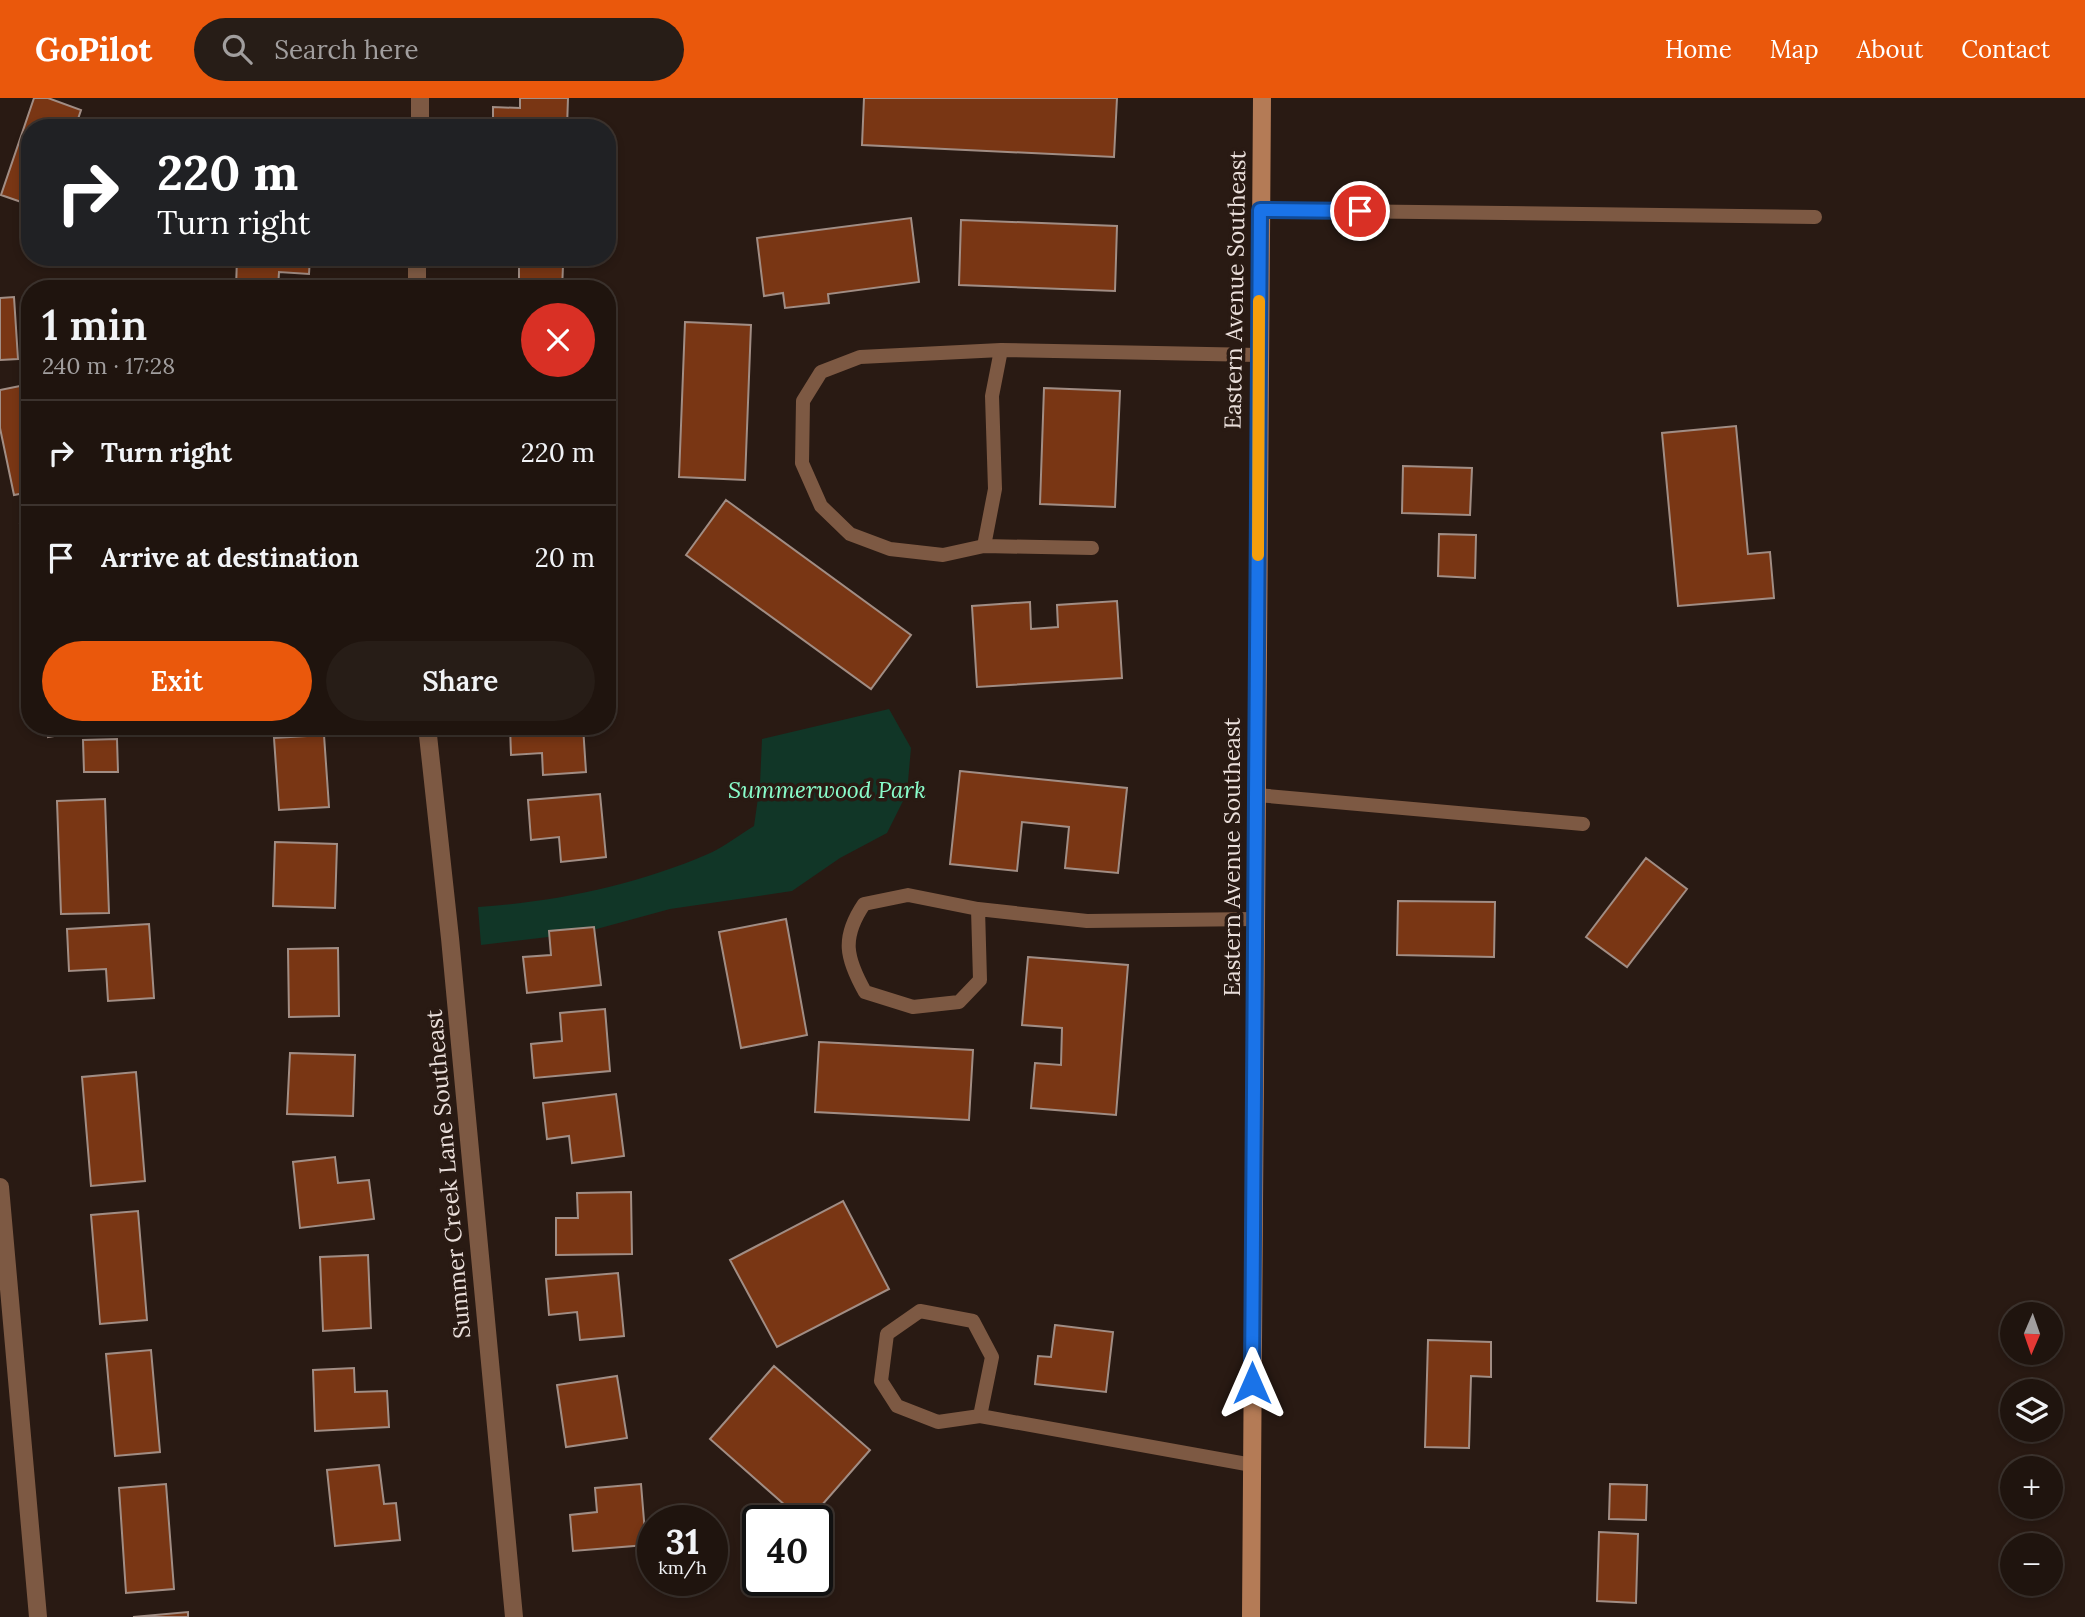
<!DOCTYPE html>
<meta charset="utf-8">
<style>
:root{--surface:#1f140e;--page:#271d17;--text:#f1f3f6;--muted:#a19e9e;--line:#3c332e;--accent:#ea580c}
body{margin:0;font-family:Lora,serif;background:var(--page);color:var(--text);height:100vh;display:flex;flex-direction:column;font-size:26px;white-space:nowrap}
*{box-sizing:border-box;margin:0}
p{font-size:23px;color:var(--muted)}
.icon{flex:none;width:38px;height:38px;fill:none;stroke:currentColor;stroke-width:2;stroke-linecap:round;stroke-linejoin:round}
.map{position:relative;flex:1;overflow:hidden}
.side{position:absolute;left:21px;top:182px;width:595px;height:455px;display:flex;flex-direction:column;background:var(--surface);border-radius:28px;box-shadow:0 4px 10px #0003,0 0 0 2px var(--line)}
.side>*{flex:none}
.hud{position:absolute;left:21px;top:21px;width:595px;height:147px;border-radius:28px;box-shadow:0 4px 10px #0003,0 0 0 2px var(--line);background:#202124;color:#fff;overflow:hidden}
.needle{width:46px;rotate:182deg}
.fabs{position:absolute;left:2000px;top:1204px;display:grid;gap:14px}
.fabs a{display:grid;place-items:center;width:63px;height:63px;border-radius:50%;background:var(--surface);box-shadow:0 4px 10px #0003,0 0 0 2px var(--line);font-size:35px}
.speed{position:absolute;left:637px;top:1407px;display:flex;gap:14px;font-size:35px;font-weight:700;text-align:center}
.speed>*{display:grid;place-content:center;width:91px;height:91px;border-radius:50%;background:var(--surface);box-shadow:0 4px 10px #0003,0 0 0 2px var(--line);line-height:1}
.speed small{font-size:18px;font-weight:400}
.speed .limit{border:4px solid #111;border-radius:10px;background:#fff;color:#111}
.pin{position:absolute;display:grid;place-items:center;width:60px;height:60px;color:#fff;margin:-30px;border:4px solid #fff;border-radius:50%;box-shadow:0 2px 7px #0007}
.me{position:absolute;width:77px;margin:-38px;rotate:0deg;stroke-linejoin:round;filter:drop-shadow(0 0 5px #0008)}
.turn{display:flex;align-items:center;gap:24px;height:147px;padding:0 21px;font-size:32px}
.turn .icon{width:91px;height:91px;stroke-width:2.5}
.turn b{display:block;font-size:49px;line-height:60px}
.round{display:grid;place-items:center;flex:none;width:74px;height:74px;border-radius:37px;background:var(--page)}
.head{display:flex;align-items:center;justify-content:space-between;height:119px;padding:0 21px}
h1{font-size:42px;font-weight:600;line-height:52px}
.action{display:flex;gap:14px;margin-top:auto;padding:14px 21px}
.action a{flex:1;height:80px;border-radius:42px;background:var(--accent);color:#fff;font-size:28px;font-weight:600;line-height:80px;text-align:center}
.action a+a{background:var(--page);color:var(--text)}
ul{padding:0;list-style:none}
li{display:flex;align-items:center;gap:21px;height:105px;padding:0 21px;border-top:2px solid var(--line)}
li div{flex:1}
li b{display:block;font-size:26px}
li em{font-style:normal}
header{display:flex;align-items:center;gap:42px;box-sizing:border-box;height:98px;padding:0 35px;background:var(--accent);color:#fff}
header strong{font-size:33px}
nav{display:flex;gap:38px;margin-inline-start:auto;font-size:24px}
.search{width:490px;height:63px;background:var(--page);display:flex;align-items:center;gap:18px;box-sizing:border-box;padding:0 24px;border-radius:38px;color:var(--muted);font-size:26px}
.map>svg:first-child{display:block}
</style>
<header>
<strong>GoPilot</strong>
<div class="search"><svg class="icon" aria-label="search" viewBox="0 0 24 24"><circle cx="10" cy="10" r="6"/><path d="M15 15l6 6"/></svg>Search here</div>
<nav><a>Home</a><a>Map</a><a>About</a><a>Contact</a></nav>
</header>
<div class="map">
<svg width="2085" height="1519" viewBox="0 0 2085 1519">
<rect width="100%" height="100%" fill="#291a13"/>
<path fill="#113627" d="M889,611l22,39 -4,45 -20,40 -47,25 -48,33 -122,18 -88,24 -101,12 -3,-38c77,-5 158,-22 230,-53 16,-7 31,-19 46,-28l6,-42 2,-45z"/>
<path fill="#793614" stroke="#a18d84" stroke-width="2" d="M34,0h14l33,12 -6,18h-45v77l-29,-10z
M520,0h48l-1,30h-74v-21l27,1z
M864,0h253l-3,59 -252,-12z
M911,120l8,64 -91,12 1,9 -44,5 -2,-15 -19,3 -7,-58z
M961,122l156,6 -2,65 -156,-6z
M237,159h73l-1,17 -30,-2 -1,17h-42z
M519,166l44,2 -1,23h-75l32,-1z
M14,199l4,62 -18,1v-62z
M685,224l66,3 -6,155 -66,-3z
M30,286v108l-16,3 -14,-67v-38z
M1044,290l76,3 -5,116 -75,-3z
M1736,328l12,128 22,-2 4,46 -96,8 -16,-173z
M1403,368l69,2 -2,47 -68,-2z
M726,402l185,135 -40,54 -185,-134z
M30,425v78l-10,-77z
M1439,436l37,1 -1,43 -37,-2z
M1117,503l5,77 -145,9 -5,-81 58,-4 1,27 27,-2 -1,-22z
M46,628h55v2l-53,9z
M510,628h73l3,46 -43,3 -1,-22 -31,2z
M324,637l5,72 -50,3 -5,-72z
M117,641l1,33h-34l-1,-32z
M960,673l167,17 -9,85 -53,-5 4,-41 -47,-5 -5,49 -67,-7z
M600,696l6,63 -45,5 -2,-25 -28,3 -3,-40z
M105,701l4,114 -48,1 -4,-113z
M275,744l62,2 -2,64 -62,-2z
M1646,760l41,31 -60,78 -41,-30z
M1398,803l97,1 -1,55 -97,-2z
M786,821l21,116 -66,13 -22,-116z
M149,826l5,74 -46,3 -2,-32 -37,2 -2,-42z
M594,829l7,58 -74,8 -4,-36 28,-2 -2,-24z
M338,850l1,68 -50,1 -1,-68z
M1028,859l100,8 -12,150 -85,-7 4,-45 26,2 1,-37 -40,-3z
M605,911l5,62 -76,7 -3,-34 31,-3 -2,-28z
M819,944l154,8 -4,70 -154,-8z
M290,955l65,2 -2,61 -66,-2z
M136,974l9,109 -54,5 -9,-109z
M616,996l8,62 -52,7 -3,-27 -22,3 -4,-36z
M335,1059l3,26 31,-3 5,39 -74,9 -7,-66z
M631,1094l1,62 -76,1v-37h22l-1,-25z
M843,1103l46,88 -112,58 -47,-87z
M138,1113l9,109 -47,4 -9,-109z
M368,1157l3,73 -48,3 -3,-74z
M618,1175l6,63 -44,4 -3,-28 -28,3 -3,-36z
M1055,1227l58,7 -7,60 -71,-8 3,-28 13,1z
M1428,1242l63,2v35l-20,-1 -2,72 -44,-1z
M151,1252l9,102 -45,4 -9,-102z
M774,1268l96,84 -62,71h-5l-93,-82z
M354,1270l1,24 32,-1 2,36 -74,4 -2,-61z
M617,1278l10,62 -61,9 -9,-62z
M379,1367l5,39 12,-1 4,37 -65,6 -8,-76z
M166,1386l8,105 -48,4 -7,-105z
M641,1386l5,61 -73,6 -3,-36 27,-3 -2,-24z
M1610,1386l37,1 -1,35 -37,-1z
M1599,1434l39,2 -2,69 -39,-2z
M188,1514v5h-55z"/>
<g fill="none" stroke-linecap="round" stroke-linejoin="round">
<path stroke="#7d5943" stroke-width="14" d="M1260,112l555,7
M1001,252l-9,46 3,93 -11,57 -41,9 -53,-6 -40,-15 -29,-28 -19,-43 1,-62 18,-29 39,-15 141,-7 257,5
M984,448l108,2
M1257,697l326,29
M978,811l2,71 -21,22 -46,5 -48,-15c-19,-34 -24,-54 -1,-88l44,-9 70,14 109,12 169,-2
M980,1318l12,-59 -19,-36 -53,-10 -33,23 -6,47 16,25 41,16 42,-6 272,49"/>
<path stroke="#7d5943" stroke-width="18" d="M420,30v-30
M417,191v-32
M427,628l23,212 64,679
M0,1089l38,430"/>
<path stroke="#b47b56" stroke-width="18" d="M1251,1519l11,-1519"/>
</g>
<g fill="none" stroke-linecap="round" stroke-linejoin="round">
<g stroke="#114b97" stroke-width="18">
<path id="route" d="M1252,1285l8,-1173 100,1"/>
</g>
<use href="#route" stroke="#1a73e8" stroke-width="12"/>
<path stroke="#f59e0b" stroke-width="12" d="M1258,457l1,-254"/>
</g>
<g text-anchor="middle" stroke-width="7" stroke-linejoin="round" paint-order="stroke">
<g font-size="23" fill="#eadfdb" stroke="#291a13">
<text transform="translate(1235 192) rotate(-89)" y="8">Eastern Avenue Southeast</text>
<text transform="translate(1232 759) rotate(-90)" y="8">Eastern Avenue Southeast</text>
<text transform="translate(448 1076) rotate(-95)" y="8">Summer Creek Lane Southeast</text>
</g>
<g font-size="23" font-style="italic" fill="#89fcca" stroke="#291a13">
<text x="827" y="700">Summerwood Park</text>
</g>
</g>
</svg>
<div class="fabs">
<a><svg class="needle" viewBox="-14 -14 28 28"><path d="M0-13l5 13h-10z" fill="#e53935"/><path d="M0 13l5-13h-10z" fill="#a19e9e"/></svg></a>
<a><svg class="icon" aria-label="layers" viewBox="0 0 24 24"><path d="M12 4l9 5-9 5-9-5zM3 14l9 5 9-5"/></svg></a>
<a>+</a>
<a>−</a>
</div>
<div class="speed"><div>31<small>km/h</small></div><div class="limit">40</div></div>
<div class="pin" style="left:1360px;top:113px;background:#d93025"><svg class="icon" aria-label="arrive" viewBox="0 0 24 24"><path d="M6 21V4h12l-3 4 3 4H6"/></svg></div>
<svg class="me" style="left:1252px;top:1285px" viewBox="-20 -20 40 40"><path d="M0-17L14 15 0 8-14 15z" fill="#1a73e8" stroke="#fff" stroke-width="4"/></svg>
<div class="hud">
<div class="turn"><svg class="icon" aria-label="right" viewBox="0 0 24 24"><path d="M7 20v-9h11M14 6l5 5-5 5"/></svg><div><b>220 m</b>Turn right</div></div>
</div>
<section class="side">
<div class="head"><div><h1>1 min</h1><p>240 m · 17:28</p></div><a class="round" style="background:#d93025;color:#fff"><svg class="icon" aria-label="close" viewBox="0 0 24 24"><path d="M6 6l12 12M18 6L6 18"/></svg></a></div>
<ul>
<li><svg class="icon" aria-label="right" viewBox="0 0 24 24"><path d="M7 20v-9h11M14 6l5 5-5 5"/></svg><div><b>Turn right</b></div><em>220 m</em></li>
<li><svg class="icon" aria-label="arrive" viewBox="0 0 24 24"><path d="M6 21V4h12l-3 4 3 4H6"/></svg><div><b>Arrive at destination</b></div><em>20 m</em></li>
</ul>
<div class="action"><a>Exit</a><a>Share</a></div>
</section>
</div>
